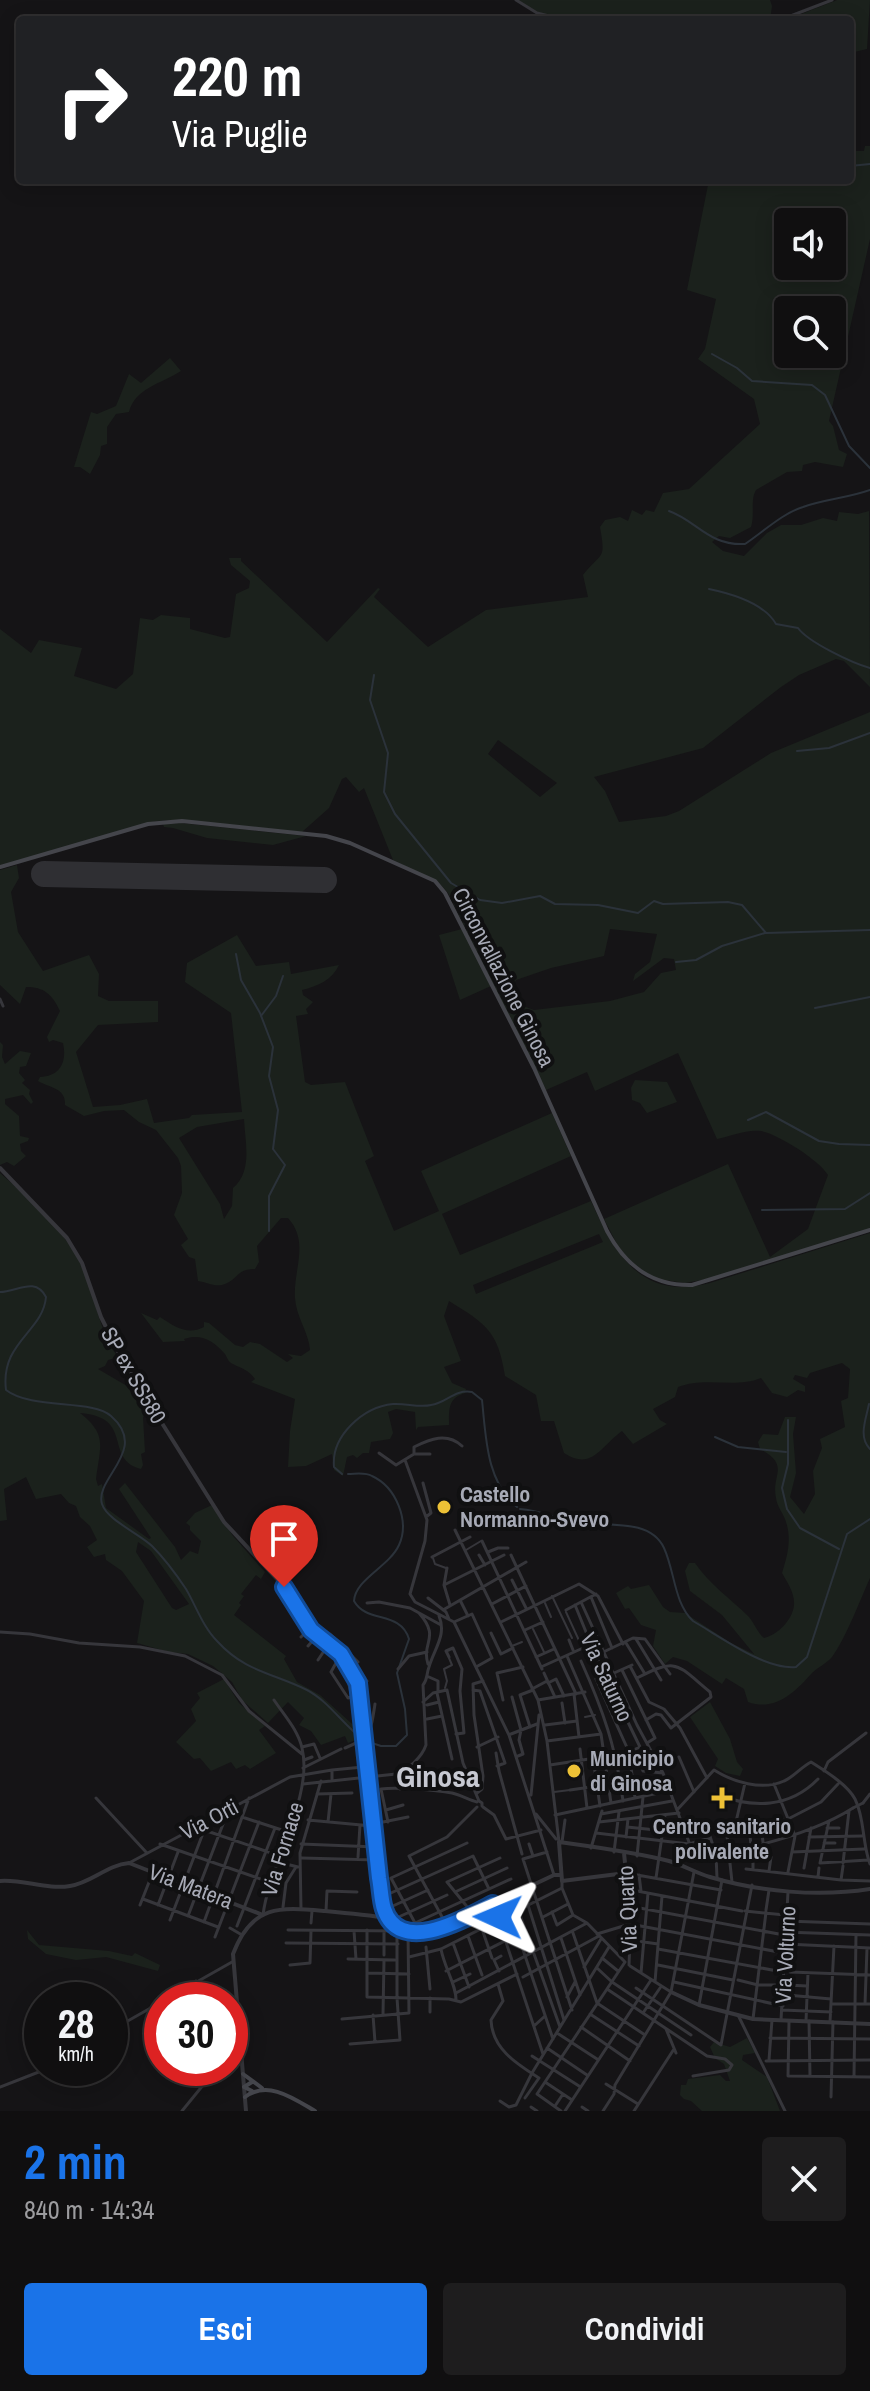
<!DOCTYPE html>
<html lang="it">
<meta charset="utf-8">
<style>
:root{--surface:#100f10;--page:#1e1d1e;--text:#f1f3f6;--muted:#9c9c9f;--line:#302f30;--accent:#1a73e8}
body{margin:0;font-family:"Archivo Narrow",sans-serif;background:var(--page);color:var(--text);height:100vh;display:flex;flex-direction:column;font-size:30px;white-space:nowrap}
*{box-sizing:border-box;margin:0}
p{font-size:26px;color:var(--muted)}
.icon{flex:none;width:44px;height:44px;fill:none;stroke:currentColor;stroke-width:2;stroke-linecap:round;stroke-linejoin:round}
.map{position:relative;height:2111px;overflow:hidden}
.panel{display:flex;flex-direction:column;background:var(--surface);flex:1}
.panel>*{flex:none}
.guide{position:absolute;left:16px;top:16px;width:838px;height:168px;border-radius:8px;box-shadow:0 4px 20px #0003,0 0 0 2px var(--line);background:#202124;color:#fff;overflow:hidden}
.controls{position:absolute;left:774px;top:208px;display:grid;gap:16px}
.controls a{display:grid;place-items:center;width:72px;height:72px;border-radius:8px;background:var(--surface);box-shadow:0 4px 20px #0003,0 0 0 2px var(--line);font-size:40px}
.speed{position:absolute;left:24px;top:1982px;display:flex;gap:16px;font-size:40px;font-weight:700;text-align:center}
.speed>*{display:grid;place-content:center;width:104px;height:104px;border-radius:50%;background:var(--surface);box-shadow:0 4px 20px #0003,0 0 0 2px var(--line);line-height:1}
.speed small{font-size:20px;font-weight:400}
.speed .limit{border:12px solid #d22;background:#fff;color:#111}
.pin{position:absolute;display:grid;place-items:center;width:68px;height:68px;color:#fff;margin:-82px -34px;border-radius:50% 50% 50% 0;rotate:-45deg;box-shadow:0 0 8px #0007}
.pin .icon{rotate:45deg}
.me{position:absolute;width:88px;margin:-44px;rotate:271deg;stroke-linejoin:round;filter:drop-shadow(0 0 6px #0008)}
.turn{display:flex;align-items:center;gap:28px;height:168px;padding:0 24px;font-size:36px}
.turn .icon{width:104px;height:104px;stroke-width:2.5}
.turn b{display:block;font-size:56px;line-height:68px}
.round{display:grid;place-items:center;flex:none;width:84px;height:84px;border-radius:8px;background:var(--page)}
.headline{display:flex;align-items:center;justify-content:space-between;height:136px;padding:0 24px}
h1{font-size:48px;font-weight:800;line-height:60px;color:var(--accent)}
.primary-button{display:flex;gap:16px;margin-top:auto;padding:16px 24px}
.primary-button a{flex:1;height:92px;border-radius:8px;background:var(--accent);color:#fff;font-size:32px;font-weight:800;line-height:92px;text-align:center}
.primary-button a+a{background:var(--page);color:var(--text)}
.map>svg:first-child{display:block}
</style>
<div class="map">
<svg width="870" height="2111" viewBox="0 0 870 2111">
<rect width="100%" height="100%" fill="#151416"/>
<path fill="#1b211c" fill-rule="evenodd" d="M518,0h252l2,6 -2,14h-197l-33,-6z
M837,0h33l-3,49 -17,4v-33h-64z
M865,146h5v93l-41,182 4,5 6,24 8,4 -4,13 -28,-5 -12,3 -1,6 -15,1 -31,18c-6,10 -1,25 -5,37l-21,11 -11,-2 -7,6 11,9 21,5 23,-23 14,-8h20l22,-7 14,3 2,-9 19,2 11,-3 1,176 -26,-26 -8,-2 -37,16 -18,12 -78,61 -109,29 11,14 14,31 47,-6 13,-5 92,-58 99,-41v517l-157,49 -28,5 -27,-4 -22,-12 -17,-19 -15,-29 124,-55 42,93 38,-28 20,-54c-9,-15 -50,-41 -67,-44 -14,-2 -30,5 -44,8l-39,-86 -83,38 -8,-19 -41,18 -98,-197 -9,-10 -46,-23 -29,-72 -5,4 -13,-15 -4,2 -13,29 -27,24 -122,-12 -23,1 -157,45v-237l31,24 8,-13 43,8 -8,28 42,13 17,-15 7,-56 13,2 8,-5 29,3v11l35,9 5,-1 6,-43 13,-6 1,-7 -19,-16 -2,-7h12v3l86,81 51,-54 2,1 -6,8 54,50 58,-37 102,-13 -5,-22c19,-24 23,-14 17,-48l5,-7 15,-3 8,4 4,-11 10,5 4,-5 8,2 9,-19 26,-4 71,-65 -6,-25 -56,-40 7,-10 11,-50 -29,-9 22,-110h141v-29h14zM788,222h44v44h-44zM788,310h44v44h-44zM498,740l59,43 -17,14 -52,-43zM610,929l47,5 -7,28 -15,12 -2,7 31,-23 10,1 2,11 -15,3 -17,19 -34,9 -76,9 -19,-7 -4,-13 5,-10 35,-12 53,-12z
M170,358l11,13c-20,13 -46,17 -52,41l-13,2 -9,13v17l-6,2 -1,9 -10,19 -10,-7h-6l17,-55 6,2 19,-8 13,-32 12,9z
M180,823l126,13 -33,9 -66,-7 -34,-10 -9,-1 -1,-3z
M17,865l2,13 -8,14 7,40 25,39 46,-16 10,19 -1,22 11,5h49v21l-60,3 -22,27 17,55 27,-2 27,-6 7,24 35,-5 3,-3 50,-3 -11,-99 -46,-31 2,-19 50,-28 19,31 33,-4 2,12 48,-9c-7,15 -21,21 -37,25l1,5 10,7 -7,7 2,5 -12,2 9,66 6,3 34,-3 29,74 -9,5 29,70 45,-20 -18,-40 131,-58 19,43 -129,58 18,41 131,-54c25,54 50,100 119,82l160,-50v345c-9,20 -25,62 -38,79 -6,7 -14,10 -20,16 -16,18 -36,39 -64,29l-4,-13 -18,-11 -4,6 -35,-23 -14,-4 -8,7 -12,-18 3,-16 -15,-5 -12,-17 -4,1 -9,-16 12,-7 3,3 18,-4 14,22 7,5 15,1 46,30 23,11 -32,-39 -32,-24 -5,-20 4,-8h6c14,21 36,36 54,54 6,7 8,15 15,21 14,-3 29,-19 30,-33 1,-12 -7,-23 -12,-32 5,-16 10,-33 4,-51 -2,-8 -9,-15 -10,-24 -5,-24 15,-32 -16,-49l-2,-7 5,-8 15,1 7,-18h11l-3,17 3,39 -6,24 14,17 11,-20 -2,-23 9,-23 -2,-9 25,-12 -4,-26 7,-3 2,-29 -8,-6 -32,10 -3,5 -12,-3 -2,4 12,7v6l-7,-2 -11,7 -15,-4 -11,-15c-27,11 -55,-2 -83,9l-3,10 -22,12 7,11 7,4 -34,20 -11,-13c-22,16 -30,40 -58,22l-10,-32h-13l-5,-26 -31,-19c-7,-45 -19,-52 -56,-75l-5,15 17,45 -17,6 8,16 14,6 -1,4c-17,5 -16,16 -16,32l-31,2 -2,3 -1,-18 -19,-3 -8,3 5,21 -3,6 -19,3 -2,11h-6l-6,5 -4,-3 -6,2 -4,19 -9,-6 -2,-16 -26,12 -18,1 2,-36 5,-32 -44,-17 4,-3c-7,-10 -13,-10 -22,-15 -5,-2 -5,-5 -8,-10 -11,-13 -24,-21 -41,-15l1,2 -22,1 -22,-29 16,7 3,-3c14,9 27,19 44,10v-5l5,1 26,22 8,2 7,-5 10,2 27,18 6,-4 -5,-4 13,2 9,-6c-1,-17 -14,-33 -15,-52 -2,-28 15,-56 -7,-80h-7l-24,28 2,16 -4,7c-18,0 -16,9 -30,15 -9,4 -18,-2 -27,-3l-3,-22 -6,-2 -8,-12 7,-6 -14,-24 8,-22 -1,-27 -3,-8 -22,-28 -17,-8 -15,-12 -20,1 -20,5 -19,-11c1,-17 -15,-17 -27,-24l2,-4c21,-1 27,-16 23,-34l-10,-3 -4,2 -2,-5 13,-26c-8,-17 -16,-24 -34,-24l-6,17 -20,-19v-115zM244,1119c1,23 9,52 -11,69l-1,18 -8,13 -4,-15 -41,-66 18,-11zM599,1234l4,8 -127,52 -3,-9z
M462,929l29,57 -31,14 -21,-65z
M0,1042l3,3 -1,12 3,7 15,-13 11,2 -5,13 -6,1 -1,6 6,7 -3,3 8,7 -1,4 4,8 -2,2 -8,-9 -18,4v5l14,12 1,20 9,2 -1,3 -8,3 1,7 5,5 -12,10 -7,-4 -7,3z
M635,1080l32,2 10,20 -30,11 -7,-10 -8,-3 -1,-12z
M0,1173c33,29 66,57 84,98 12,29 15,60 34,86l-10,3 -3,6 -7,3 29,17 18,29 -2,2 2,35 -4,2 2,11 -2,4c-38,-10 -6,-52 -61,-56 28,22 20,33 16,66l2,7 4,-2 4,24 43,31 2,-1 -32,-49 6,-6 50,64 6,13 9,-9 8,3 3,-13 -11,-11v-4l-4,-3 9,-10 17,-8 21,31 32,36 -4,7 -5,-4 -15,19 3,2 -5,7 2,2 -7,10 52,41 -2,3 13,23 23,13 41,37v6l-13,5 -3,-7 -24,9 -10,-14 -12,-6 5,-7 -16,-16 -20,21 -26,-23 -10,-18 -19,-16 -25,-12 -19,-2 -32,-9 7,-42 -22,-30 -16,-11 -1,-6 -11,3 -7,-10 10,-7 -7,-14 -10,-9 -4,-11 -7,-3 -8,-9 -25,5 -10,-22 -22,12 3,31 -7,1zM138,1542l13,9 38,53 -13,6 -4,-2 -36,-56z
M224,1679l15,24 26,23 -6,4 17,23 -26,16 -5,-4 -9,4 -5,-7 -20,9 -11,-13 -6,1 -18,-17 20,-21 -5,-12 9,-11 -3,-5z
M710,1702l20,37 7,23 6,7 -3,7 -14,-3 -11,-7 3,-7 -28,-42z
M27,1930l12,15 70,6 23,5 3,-3 25,12 -2,6 -52,-14 -30,3 -30,-6 -18,-15z
M747,2038l8,15 -12,2 -1,5 25,17 13,34h-78l-11,-10 -7,-2 -4,-4 1,-10h5l2,-6 32,-4 6,6h4l-6,-17 -9,-6 -5,-11 4,-5 16,5z"/>
<g fill="none" stroke-linecap="round" stroke-linejoin="round">
<path stroke="#2b323a" stroke-width="2" d="M850,166l20,-2
M712,354l25,14 15,13 60,4 13,10 24,51 21,22
M669,511c28,10 40,35 76,33 18,-12 38,-31 58,-37 23,-8 45,-9 67,-17
M709,589c24,5 55,14 67,35l22,4c10,14 54,35 72,40
M374,675l-4,25 18,53 -4,39 11,22 56,69 29,17 22,3 38,-7 15,8 43,1 40,8 16,-12 9,3 65,-2 14,3 24,28 104,-3
M797,751l32,-3 41,-15
M236,954l5,26 19,33 13,34 -4,29 9,34 -5,39 12,16 -16,31v35
M676,962l20,-2 26,-14 43,-13
M815,1008l55,-11
M261,1016l15,-20 7,-20
M748,1120l18,-8 53,29 20,3 31,1
M762,1210l83,-1 25,-16
M0,1292c17,0 35,-16 46,5 -3,35 -46,45 -40,93 26,20 86,9 105,26 39,34 -17,62 -9,88 5,16 38,30 50,42 13,13 24,28 34,43 10,17 17,38 31,52 28,31 56,32 90,49 21,11 35,33 54,48
M869,1404c-3,15 -11,33 1,45
M788,1420v44l-6,24 5,21 13,19 39,21
M715,1437l23,10 48,5
M342,1474l-8,-7c-3,-31 29,-60 59,-63 13,-1 26,4 38,1 16,-2 23,-16 41,-13l10,8c4,37 4,81 35,107
M348,1474c8,0 17,-2 24,2 24,11 38,45 27,69 -10,22 -44,34 -45,56 13,23 46,9 55,38l-12,34 8,36 2,26 -11,11h-15l-15,-5
M520,1509c20,1 34,9 53,13 28,6 76,-6 91,26 11,24 10,55 29,73 28,16 72,49 103,46l11,-10 40,-123 23,-15"/>
<path stroke="#2f2f33" stroke-width="26" d="M44,874l280,6"/>
<path stroke="#36363b" stroke-width="2" d="M466,1550l15,-9
M433,1558l2,6 11,4
M552,1596l20,42
M545,1603l6,14
M566,1612l21,46
M533,1629l11,23
M512,1646l10,-4
M445,1688l2,-7 -3,-12 8,-4 -3,-7
M585,1717l10,-2
M554,1792l16,-2"/>
<path stroke="#36363b" stroke-width="3" d="M516,0l21,13 28,7
M780,20l52,-20
M0,999l3,7
M379,1453l17,12 18,-11h16
M414,1454v-7c16,-8 33,-15 48,-1
M405,1460l22,60 -2,21 -15,53 5,8 39,20
M423,1483l8,30 -5,4
M455,1530l83,170 9,41 12,101
M482,1541l60,128
M488,1552l10,-4h10
M479,1555l6,10
M511,1555l65,139
M432,1557l38,-20
M447,1568l-3,17 6,20
M512,1580l14,28
M444,1585l60,-30
M591,1597l21,51
M428,1598l18,14 3,7
M460,1600l8,16
M581,1602l56,123 26,48 32,85
M367,1603l12,-1 31,6 31,17
M492,1604l34,-18
M575,1605l20,49 45,93 -11,5
M443,1610l83,-48
M566,1610l30,-16
M419,1613c22,25 2,29 9,51
M454,1622l55,113 45,140
M454,1622l18,-8 20,44 -16,9
M501,1622l78,-38 19,12 25,48
M525,1630l18,-8
M0,1632l30,2 49,9 61,4 45,9 37,19 27,36 53,43
M491,1633l10,21 12,-6
M301,1637l9,-9
M636,1639l25,41
M569,1640l4,10
M323,1641l7,-7 28,28
M626,1643l19,31
M308,1646l8,-9
M453,1648l9,21 -2,22 4,42 -8,1
M341,1654l-10,18 17,26
M597,1655l36,-17 12,1 25,35
M567,1656l34,78 10,69
M449,1657l-3,-6 7,-3
M536,1657l18,-8
M318,1660l10,-15
M581,1661c22,49 35,86 42,140
M630,1666l19,36 15,7 16,19 27,50
M541,1667l42,-19
M398,1669l11,-13 18,-4
M622,1670l33,68 -8,5
M544,1673l11,24
M614,1673l18,-8
M429,1677l9,4v10
M637,1678c41,-21 39,-14 73,14l1,5 -40,31 -10,-13 -5,-1 -10,6
M596,1679l33,73 6,46
M548,1683l8,-4 8,17
M532,1689l15,-8
M473,1690l7,1 25,72 -8,3
M437,1693l15,66
M574,1694l5,43
M512,1697l9,33 -2,10 4,14 -5,2
M348,1698l4,-1 -3,-12 18,-4
M503,1700l-6,-27 26,-6
M538,1700l47,-8
M423,1702l10,-9 14,-3 16,73 16,38 3,2v3
M562,1703l3,20
M427,1705l12,-3
M427,1719l15,-3
M545,1725l32,-4
M530,1727l-10,-32 13,-5
M511,1734l26,-10
M547,1741l54,-7
M360,1742l4,36
M302,1747l12,-3 6,14
M477,1747l21,-10
M345,1748c26,-10 26,-18 30,-44
M580,1749l7,59
M635,1750l8,21 20,2
M496,1753l3,18 23,83
M679,1757l15,35
M304,1760l8,-3
M550,1765l39,-6
M303,1768l38,-19
M332,1770l31,-3
M824,1771l4,-9 38,-29
M303,1784l93,-10c12,-4 26,-17 30,-29l-3,-60c5,-6 3,-10 6,-18 5,-18 18,-32 10,-51
M774,1784l21,52 -7,36
M400,1789l16,-7 -13,-10
M570,1790l62,-9
M477,1793l5,-4 1,-13 -9,-61 -1,-31 10,-3
M317,1794l35,-1
M717,1794c35,15 73,14 101,-15
M531,1795l8,-80
M96,1798l50,54
M863,1803l7,-9
M600,1806l-7,-48 33,-6
M483,1807l11,8 12,24 35,-9
M386,1810l17,-5
M677,1810l37,-40c19,12 48,21 70,11 10,-4 17,-14 27,-19 14,9 36,22 44,37 10,20 7,44 15,65
M536,1814l20,25
M601,1814l71,-13
M555,1815l113,-24
M242,1817l46,15
M308,1820l64,6
M829,1821l-9,42 48,-3
M328,1822l3,-28
M388,1822l-7,-33c16,-2 54,1 71,4 9,2 17,7 25,9
M599,1822l80,-9
M373,1824l35,-7
M726,1826l6,56
M735,1826l10,-43
M761,1826l2,16
M627,1827l58,6
M707,1827l9,28 1,23
M749,1827l2,18
M827,1828h12
M687,1829l39,-4 23,2 39,-8 33,-17 17,-18
M204,1830l76,26
M596,1833l93,11 21,-6
M626,1837l2,-18
M809,1837l53,-1
M562,1842l3,-22
M824,1843h11
M160,1844l112,39
M301,1844l75,3
M529,1844l4,12
M591,1848l11,-37
M547,1852l-24,7 49,151
M614,1852l5,-40
M792,1852l72,-3
M637,1856l6,-59
M358,1857l2,-32
M302,1858l75,2
M675,1861c57,-8 129,-22 178,-53
M278,1862l20,5
M129,1863l161,-86 42,-7v10
M843,1863l6,-52
M804,1868l7,-40
M746,1869l95,11 29,1
M753,1869v-24
M769,1871l2,-14
M639,1875l2,16
M818,1877l1,-9
M656,1878l9,-63
M841,1880l2,-14
M562,1881v7l11,27 14,8 38,39
M632,1890l110,21
M455,1892l52,-24
M513,1895l47,132
M382,1897l91,-41 16,33
M143,1899l75,28
M140,1905l13,-33
M158,1905l20,-53
M493,1905l5,12
M528,1905l36,115
M629,1906l155,29
M283,1907l3,-24 10,-16
M301,1909l-1,-56 21,-72
M384,1910l44,-20
M766,1910l3,-20
M326,1911l1,-20 30,1
M745,1911l40,4
M552,1912l5,13 16,-10
M473,1914l-26,-32 53,-24
M511,1914l42,125
M263,1915c6,-50 51,-119 39,-167 -4,-18 -18,-33 -28,-48
M188,1916l40,-105
M543,1917l25,-13
M170,1920l38,-100
M392,1920l55,-25
M499,1921l44,133
M786,1921l84,3
M204,1922l45,-124
M311,1923l1,-12
M415,1923l-24,-45 76,-35
M237,1926l38,-98
M447,1926l-38,-70 38,-19 30,-30
M230,1928l12,7
M482,1929l10,29
M288,1930l114,1 13,-8 96,-44
M367,1930v67l82,2 12,3 56,-28
M354,1931l2,28
M784,1932l86,3
M573,1933l24,70 48,32
M597,1934l33,-10 154,29
M468,1936l14,39
M215,1937l44,-115
M561,1938l19,57
M630,1940l28,4
M286,1943l112,1
M453,1943l16,44
M786,1944l84,4
M426,1947l4,42
M441,1949c3,18 16,37 15,52
M658,1949l125,23
M384,1955v-24
M409,1957l32,-8 121,-61
M602,1958l16,13
M348,1959l47,1
M290,1965l20,-2 1,-32
M629,1965l1,-25 -4,-67 95,17
M658,1965l75,15
M630,1966l41,26
M584,1967l17,-28
M597,1968l15,14 79,53
M446,1971l80,-41
M499,1971l-5,-11 7,-4
M790,1972l80,3
M367,1973l42,1
M641,1973l7,-80
M523,1977l76,-41
M738,1980l20,5h25
M196,1981l6,19
M453,1982l17,-8
M655,1982l7,-86
M674,1982l109,24
M498,1984l5,17 -12,19c1,29 26,44 48,58l-14,20
M787,1985l20,1
M636,1988l85,57 31,-160
M607,1989l100,67 18,3 7,6 -3,5 -36,6
M456,1993l131,-70
M787,1995l44,4
M567,1997l8,-15
M831,2004h39
M865,2004l2,-56
M699,2005l23,-125
M782,2010l49,2
M430,2012v-14
M643,2013l17,-25
M383,2014l1,-54
M590,2014l49,32
M373,2015l2,27
M738,2015l47,96
M342,2019l67,-6 -1,-80
M753,2019l13,-107
M781,2020l7,-128
M806,2021l2,-48
M809,2021l1,55
M789,2022l-1,54 82,1
M830,2022l4,-76
M534,2026l11,-10
M581,2027l49,34
M666,2029l10,24
M110,2031l122,-69
M230,2031l8,-11
M557,2033l40,26
M770,2038l100,1
M350,2044l50,-4 -3,-42v-67
M547,2048l40,27
M532,2056l47,30
M769,2060l3,-40
M766,2061l104,-1
M854,2076l2,-141
M545,2082l27,18
M606,2084l32,20
M0,2087l49,-19
M831,2097l2,-75
M500,2101l9,6 7,-2 16,-32 77,-126
M555,2106l8,-12
M531,2107l6,4
M582,2107l6,4
M182,2111l35,-43
M561,2111l-24,-17 88,-132
M565,2111l86,-131
M603,2111l11,-17 1,-9 56,-93 23,-120
M634,2111l40,-62"/>
<path stroke="#36363b" stroke-width="4" d="M0,1168l67,70 15,25 19,54 22,44 101,161 63,68 30,47 24,17 9,12 8,17 3,28
M369,1789l15,121 18,21 6,2 32,-4 114,-54h7
M624,1853l2,20 -64,8 -3,-39c36,5 75,10 110,19 14,4 27,12 41,16 50,15 109,20 160,12
M0,1881c23,-2 47,9 70,5 21,-3 37,-21 59,-23l134,52
M671,1992l28,13 54,14 117,5
M246,2111l-13,-157c19,-50 47,-47 92,-43 21,2 42,4 63,7"/>
<path stroke="#44454b" stroke-width="4" d="M0,867l148,-43 34,-3 144,15 24,7 85,38 10,12 89,175 73,163c18,34 44,55 85,54l178,-55
M243,2074l19,14
M252,2082l-8,5 8,4
M245,2097c23,-17 48,1 70,14"/>
<path stroke="#36363b" stroke-width="3" d="M853,1808l10,-5"/>
<path stroke="#36363b" stroke-width="4" d="M361,1711l8,78"/>
</g>
<g fill="none" stroke-linecap="round" stroke-linejoin="round">
<g stroke="#114b97" stroke-width="20">
<path id="route" d="M284,1587l27,43 30,24 17,29 21,195c2,10 2,22 5,31 16,48 82,9 109,-5l5,13"/>
</g>
<use href="#route" stroke="#1a73e8" stroke-width="14"/>
</g>
<g fill="#edc136" stroke="#101011" stroke-width="3">
<circle cx="444" cy="1507" r="8"/>
<circle cx="574" cy="1771" r="8"/>
<path d="M718 1786h8v8h8v8h-8v8h-8v-8h-8v-8h8z"/>
</g>
<g text-anchor="middle" stroke-width="8" stroke-linejoin="round" paint-order="stroke">
<g font-size="22" fill="#a7aab6" stroke="#101011">
<text transform="translate(504 977) rotate(63)" y="8">Circonvallazione Ginosa</text>
<text transform="translate(134 1375) rotate(60)" y="8">SP ex SS580</text>
<text transform="translate(607 1677) rotate(65)" y="8">Via Saturno</text>
<text transform="translate(209 1819) rotate(-28)" y="8">Via Orti</text>
<text transform="translate(282 1849) rotate(-73)" y="8">Via Fornace</text>
<text transform="translate(191 1886) rotate(21)" y="8">Via Matera</text>
<text transform="translate(627 1909) rotate(-93)" y="8">Via Quarto</text>
<text transform="translate(785 1955) rotate(-87)" y="8">Via Volturno</text>
</g>
<g font-size="22" font-weight="bold" fill="#a7aab6" stroke="#101011" text-anchor="start">
<text x="460" y="1502">Castello<tspan x="460" dy="25">Normanno-Svevo</tspan></text>
<text x="590" y="1766">Municipio<tspan x="590" dy="25">di Ginosa</tspan></text>
<text x="722" y="1834" text-anchor="middle">Centro sanitario<tspan x="722" dy="25">polivalente</tspan></text>
</g>
<g font-size="30" font-weight="bold" fill="#c7c9d2" stroke="#101011">
<text x="438" y="1787">Ginosa</text>
</g>
</g>
</svg>
<div class="controls">
<a><svg class="icon" aria-label="sound" viewBox="0 0 24 24"><path d="M4 9h4l5-4v14l-5-4H4zM17 9q2 3 0 6"/></svg></a>
<a><svg class="icon" aria-label="search" viewBox="0 0 24 24"><circle cx="10" cy="10" r="6"/><path d="M15 15l6 6"/></svg></a>
</div>
<div class="speed"><div>28<small>km/h</small></div><div class="limit">30</div></div>
<div class="pin" style="left:284px;top:1587px;background:#d93025"><svg class="icon" aria-label="arrive" viewBox="0 0 24 24"><path d="M6 21V4h12l-3 4 3 4H6"/></svg></div>
<svg class="me" style="left:498px;top:1917px" viewBox="-20 -20 40 40"><path d="M0-17L14 15 0 8-14 15z" fill="#1a73e8" stroke="#fff" stroke-width="4"/></svg>
<div class="guide">
<div class="turn"><svg class="icon" aria-label="right" viewBox="0 0 24 24"><path d="M7 20v-9h11M14 6l5 5-5 5"/></svg><div><b>220 m</b>Via Puglie</div></div>
</div>
</div>
<section class="panel">
<div class="headline"><div><h1>2 min</h1><p>840 m · 14:34</p></div><a class="round"><svg class="icon" aria-label="close" viewBox="0 0 24 24"><path d="M6 6l12 12M18 6L6 18"/></svg></a></div>
<div class="primary-button"><a>Esci</a><a>Condividi</a></div>
</section>
